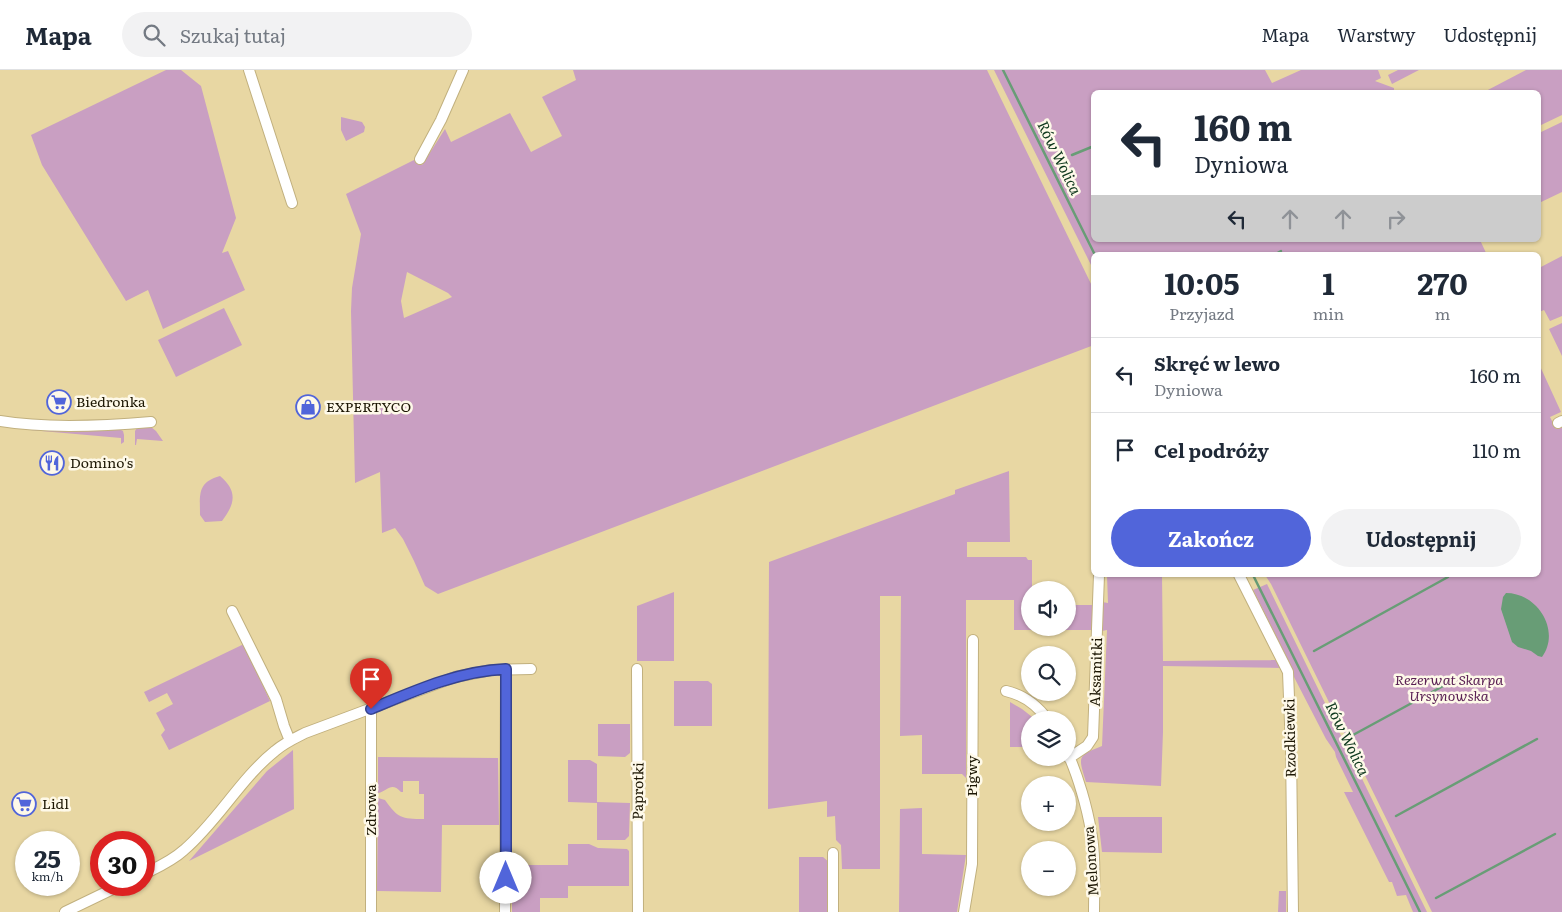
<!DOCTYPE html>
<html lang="pl">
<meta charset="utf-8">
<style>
:root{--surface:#fff;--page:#f2f2f3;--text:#1f2937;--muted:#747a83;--line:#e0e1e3;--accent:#5165da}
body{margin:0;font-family:Literata,serif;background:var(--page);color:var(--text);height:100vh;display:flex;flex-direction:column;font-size:19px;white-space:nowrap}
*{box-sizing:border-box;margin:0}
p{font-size:16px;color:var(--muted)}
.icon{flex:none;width:28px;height:28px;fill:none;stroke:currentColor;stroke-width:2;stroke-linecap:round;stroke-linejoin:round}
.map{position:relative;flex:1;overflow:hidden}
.side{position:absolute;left:1091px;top:182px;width:450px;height:325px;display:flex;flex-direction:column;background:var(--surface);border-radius:8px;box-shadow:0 1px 4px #0004}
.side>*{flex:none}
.banner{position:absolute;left:1091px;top:20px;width:450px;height:152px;border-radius:8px;box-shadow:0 1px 4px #0004;background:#fff;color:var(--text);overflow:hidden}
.fabs{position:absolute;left:1021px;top:511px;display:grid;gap:10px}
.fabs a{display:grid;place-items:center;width:55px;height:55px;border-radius:50%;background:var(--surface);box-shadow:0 1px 4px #0004;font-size:25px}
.speed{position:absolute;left:15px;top:761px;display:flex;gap:10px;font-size:25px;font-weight:700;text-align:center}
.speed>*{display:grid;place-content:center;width:65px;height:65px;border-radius:50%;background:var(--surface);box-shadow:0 1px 4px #0004;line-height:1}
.speed small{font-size:12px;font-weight:400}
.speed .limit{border:8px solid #d22;background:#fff;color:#111}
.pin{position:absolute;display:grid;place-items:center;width:42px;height:42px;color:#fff;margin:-51px -21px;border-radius:50% 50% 50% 0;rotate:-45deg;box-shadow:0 0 5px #0007}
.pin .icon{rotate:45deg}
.me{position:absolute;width:55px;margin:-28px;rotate:0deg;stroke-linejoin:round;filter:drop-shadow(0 0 4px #0008)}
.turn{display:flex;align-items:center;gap:18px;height:105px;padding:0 20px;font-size:22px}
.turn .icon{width:65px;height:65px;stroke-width:2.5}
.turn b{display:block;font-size:35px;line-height:42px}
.lanes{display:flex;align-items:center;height:48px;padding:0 20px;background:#0003;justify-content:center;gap:25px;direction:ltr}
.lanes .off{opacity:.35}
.eta{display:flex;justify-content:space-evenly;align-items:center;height:85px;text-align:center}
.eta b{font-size:30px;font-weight:700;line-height:35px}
.primary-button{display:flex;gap:10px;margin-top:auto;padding:10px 20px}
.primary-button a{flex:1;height:58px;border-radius:30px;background:var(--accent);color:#fff;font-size:20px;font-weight:700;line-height:58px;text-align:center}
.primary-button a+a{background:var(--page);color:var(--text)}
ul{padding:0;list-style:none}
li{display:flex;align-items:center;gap:15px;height:75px;padding:0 20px;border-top:1px solid var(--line)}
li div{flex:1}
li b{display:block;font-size:19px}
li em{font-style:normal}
header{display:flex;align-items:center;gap:30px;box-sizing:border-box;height:70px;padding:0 25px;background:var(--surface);border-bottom:1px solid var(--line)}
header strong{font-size:24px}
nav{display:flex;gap:28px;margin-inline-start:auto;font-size:18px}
.search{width:350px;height:45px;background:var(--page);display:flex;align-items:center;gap:12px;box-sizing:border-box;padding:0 18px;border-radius:28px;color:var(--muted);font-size:19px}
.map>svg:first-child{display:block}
</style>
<header>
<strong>Mapa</strong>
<div class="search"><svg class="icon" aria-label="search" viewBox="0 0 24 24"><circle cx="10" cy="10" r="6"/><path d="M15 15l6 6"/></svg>Szukaj tutaj</div>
<nav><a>Mapa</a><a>Warstwy</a><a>Udostępnij</a></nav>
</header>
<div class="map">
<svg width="1562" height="842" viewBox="0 0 1562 842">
<rect width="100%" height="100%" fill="#e8d7a3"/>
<path fill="#c99fc2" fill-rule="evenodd" d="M166,0h15l20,16 35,132 -14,35 6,-2 17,39 -82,39 -15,-39 -22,11 -84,-136 -11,-30z
M573,0h414l107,220v55l-656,249 -13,-8 -11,-25 -11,-22 -8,-11 -13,5 -2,-61 -25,11 -4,-172 1,-23 9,-54 -15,-40 70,-35 6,6 23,-36 6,13 59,-29 21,39 31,-16 -20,-39 34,-17zM407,202l41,21 4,4 -48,21 -3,-17z
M994,0h271l7,13 29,-13h77l3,8 -6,3 19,7v4h-300v148h386l7,15h-393v16z
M1398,0h21l-27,14 -4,-9z
M1526,0h36v45l-23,11v-34h-55z
M341,47l21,5 3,5 -1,5 -18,9 -5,-11z
M1562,52v70l-23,11v-70z
M1562,186v60l-12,5 -6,-11 -5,2v-44z
M224,238l18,37 -66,32 -18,-37z
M1562,253v33l-13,-27z
M1539,294l22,48 -11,5 6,12 6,-2v485h-130l-161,-328 -6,-9h274z
M151,357l5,4 7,10 -26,-2 -1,6h-1v-14l2,-3z
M119,359l4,2 1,4v7l-3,2v-6l-91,-8 44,1z
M1009,401l1,71h-43v15h59l2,3h4v30h-2v38h38v-23h25l-1,25h-78v-30h-48v178l-4,-4h-40v-39l-22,1 1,-140h-21v273h-38l-1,-24 -5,-5 -1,-24 -8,1v-16l-59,8 1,-247 186,-68v-4z
M220,406c18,15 15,28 2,45l-17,1 -5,-7c0,-20 -3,-33 20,-39z
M1107,505h55l1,86 116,-1 2,8 -118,-2v66l-2,54 -75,-4c-8,-26 -9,-26 16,-36l5,-116 -5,1v-29l6,1z
M1267,514l160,328h-14l-7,-17 -9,1 -5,-14h-3l-45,-90h9l-17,-35 -1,-5 -9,-13 -31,-60 -2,-4v-5l-40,-80z
M674,522v69h-37v-55z
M244,574l26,57 -101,49 -8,-15 4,-5 -9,-17 17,-9 -6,-11 -18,9 -5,-10z
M674,611h34l4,3v42h-38z
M1010,632l12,7 14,11h-6v27h-20z
M598,654h32v29l-5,4 -27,-1z
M293,680l1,59 -105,52 78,-90z
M378,687l120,1 1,67h-57l-1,67 -64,-1 1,-93 7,2c13,18 16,19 39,19v-25h-5v-13h-16v11h-2c-10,-11 -13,-1 -23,1z
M568,690h22l7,4v38l33,1 -1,33 -4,4h-28v-37l-29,-1z
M922,738v46l44,1 -9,57h-58l1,-103z
M1098,747h64v36l-60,-1z
M568,774h21l9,4 29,1 2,2v35h-61v12h-28v14h-28v-47h56z
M799,787h24l7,6 1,49h-32z
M1279,821h7v21h-8z"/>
<path fill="#689d76" d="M1506,523c32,0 55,38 36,64l-4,-1 -7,-5 -13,-4 -6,-5 -11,-33 2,-12z"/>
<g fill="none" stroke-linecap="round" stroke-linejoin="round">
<path stroke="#689d76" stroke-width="2.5" d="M1003,0l92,185
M1072,85l22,-9
M1274,185l7,-4
M1253,505l167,337
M1314,581l134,-74
M1353,665l114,-62
M1396,746l141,-77
M1436,828l119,-64"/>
<g stroke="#c1b07e" stroke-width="12">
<path id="minor" d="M249,0l43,133
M420,89l21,-39 22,-50
M0,351c47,8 104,5 151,1
M1558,353l4,-2
M1239,505l49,97 3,77 2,163
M232,541l44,88 8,27 6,15
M637,599l1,243
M1006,621c18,4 31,14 42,29
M1068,684c10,22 19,53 23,77 5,26 3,54 3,81
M1069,688l18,-12 6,-9 6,-162
M833,783v59
M144,804c14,-7 28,-13 40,-24 34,-29 56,-71 91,-99 9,-8 20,-13 30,-18l150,-56 36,-7 40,-1
M65,842l56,-27
M371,842v-203
M505,842l1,-243
M964,842l8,-48 1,-224"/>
</g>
<use href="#minor" stroke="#fff" stroke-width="10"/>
</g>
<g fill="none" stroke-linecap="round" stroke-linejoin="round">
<g stroke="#35428e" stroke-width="12">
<path id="route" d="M371,639c43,-18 87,-38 135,-40v209"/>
</g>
<use href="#route" stroke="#5165da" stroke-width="9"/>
</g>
<defs>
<g id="supermarket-ring" transform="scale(1.25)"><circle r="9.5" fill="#fef9e9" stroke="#5165da" stroke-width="1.5"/><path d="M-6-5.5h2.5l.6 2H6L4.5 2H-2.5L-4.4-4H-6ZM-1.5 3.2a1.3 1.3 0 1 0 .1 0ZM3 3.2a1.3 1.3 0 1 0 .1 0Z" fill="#5165da"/></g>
<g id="shop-ring" transform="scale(1.25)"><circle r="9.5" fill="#fef9e9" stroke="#5165da" stroke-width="1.5"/><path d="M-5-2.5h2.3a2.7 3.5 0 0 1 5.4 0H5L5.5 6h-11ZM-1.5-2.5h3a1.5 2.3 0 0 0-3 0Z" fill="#5165da"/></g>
<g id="restaurant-ring" transform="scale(1.25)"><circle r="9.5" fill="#fef9e9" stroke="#5165da" stroke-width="1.5"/><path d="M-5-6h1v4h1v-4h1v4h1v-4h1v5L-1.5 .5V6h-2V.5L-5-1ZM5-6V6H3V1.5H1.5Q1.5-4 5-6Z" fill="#5165da"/></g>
</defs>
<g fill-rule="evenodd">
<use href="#supermarket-ring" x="59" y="332"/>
<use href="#shop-ring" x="308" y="337"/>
<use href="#restaurant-ring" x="52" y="393"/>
<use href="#supermarket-ring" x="24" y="734"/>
</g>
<g text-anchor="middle" stroke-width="5" stroke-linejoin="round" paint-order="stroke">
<g font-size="14" fill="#1c1603" stroke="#fef9e9" text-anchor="start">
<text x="76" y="337">Biedronka</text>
<text x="326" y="342">EXPERTYCO</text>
<text x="70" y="398">Domino's</text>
<text x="42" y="739">Lidl</text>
</g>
<g font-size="14" fill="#1c1603" stroke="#fef9e9">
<text transform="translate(1096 602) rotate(-88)" y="5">Aksamitki</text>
<text transform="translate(1290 668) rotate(-91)" y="5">Rzodkiewki</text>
<text transform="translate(972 706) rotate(-90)" y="5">Pigwy</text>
<text transform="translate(638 721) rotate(-89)" y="5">Paprotki</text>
<text transform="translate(371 740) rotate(-90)" y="5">Zdrowa</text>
<text transform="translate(1091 791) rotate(-94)" y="5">Melonowa</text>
</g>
<g font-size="14" font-style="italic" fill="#591f53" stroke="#fef9e9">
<text x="1449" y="615">Rezerwat Skarpa<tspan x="1449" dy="16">Ursynowska</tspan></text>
</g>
<g font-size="15" font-style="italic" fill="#0d371c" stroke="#fef9e9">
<text transform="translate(1059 88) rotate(64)" y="5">Rów Wolica</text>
<text transform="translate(1347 669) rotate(64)" y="5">Rów Wolica</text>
</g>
</g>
</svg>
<div class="fabs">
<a><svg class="icon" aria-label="sound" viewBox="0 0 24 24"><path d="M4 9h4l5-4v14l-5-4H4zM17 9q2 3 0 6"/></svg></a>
<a><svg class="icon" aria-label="search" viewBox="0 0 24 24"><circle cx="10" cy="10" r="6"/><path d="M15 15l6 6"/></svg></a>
<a><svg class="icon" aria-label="layers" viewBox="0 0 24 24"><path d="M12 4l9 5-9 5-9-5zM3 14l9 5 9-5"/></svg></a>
<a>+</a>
<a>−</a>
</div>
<div class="speed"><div>25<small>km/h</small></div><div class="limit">30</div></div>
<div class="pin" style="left:371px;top:639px;background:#d93025"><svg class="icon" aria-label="arrive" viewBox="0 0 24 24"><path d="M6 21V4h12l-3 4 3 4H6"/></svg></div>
<svg class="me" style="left:506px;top:808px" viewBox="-20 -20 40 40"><circle r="19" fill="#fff"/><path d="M0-13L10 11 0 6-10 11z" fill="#5165da"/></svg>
<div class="banner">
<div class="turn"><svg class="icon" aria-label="left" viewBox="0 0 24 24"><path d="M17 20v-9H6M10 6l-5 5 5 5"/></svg><div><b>160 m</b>Dyniowa</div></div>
<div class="lanes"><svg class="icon" aria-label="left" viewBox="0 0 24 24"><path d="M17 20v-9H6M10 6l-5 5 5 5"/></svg><svg class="icon off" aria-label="ahead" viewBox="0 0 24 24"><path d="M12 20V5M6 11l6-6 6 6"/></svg><svg class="icon off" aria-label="ahead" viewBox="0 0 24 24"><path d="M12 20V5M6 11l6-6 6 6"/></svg><svg class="icon off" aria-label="right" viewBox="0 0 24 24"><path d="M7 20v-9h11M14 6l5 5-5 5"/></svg></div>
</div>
<section class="side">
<div class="eta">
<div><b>10:05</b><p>Przyjazd</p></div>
<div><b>1</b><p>min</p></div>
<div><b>270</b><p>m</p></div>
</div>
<ul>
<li><svg class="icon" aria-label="left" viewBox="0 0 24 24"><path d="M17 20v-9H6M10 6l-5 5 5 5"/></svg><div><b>Skręć w lewo</b><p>Dyniowa</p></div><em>160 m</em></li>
<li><svg class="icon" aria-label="arrive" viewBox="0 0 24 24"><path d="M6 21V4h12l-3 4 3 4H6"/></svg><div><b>Cel podróży</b></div><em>110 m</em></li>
</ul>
<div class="primary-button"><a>Zakończ</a><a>Udostępnij</a></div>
</section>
</div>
